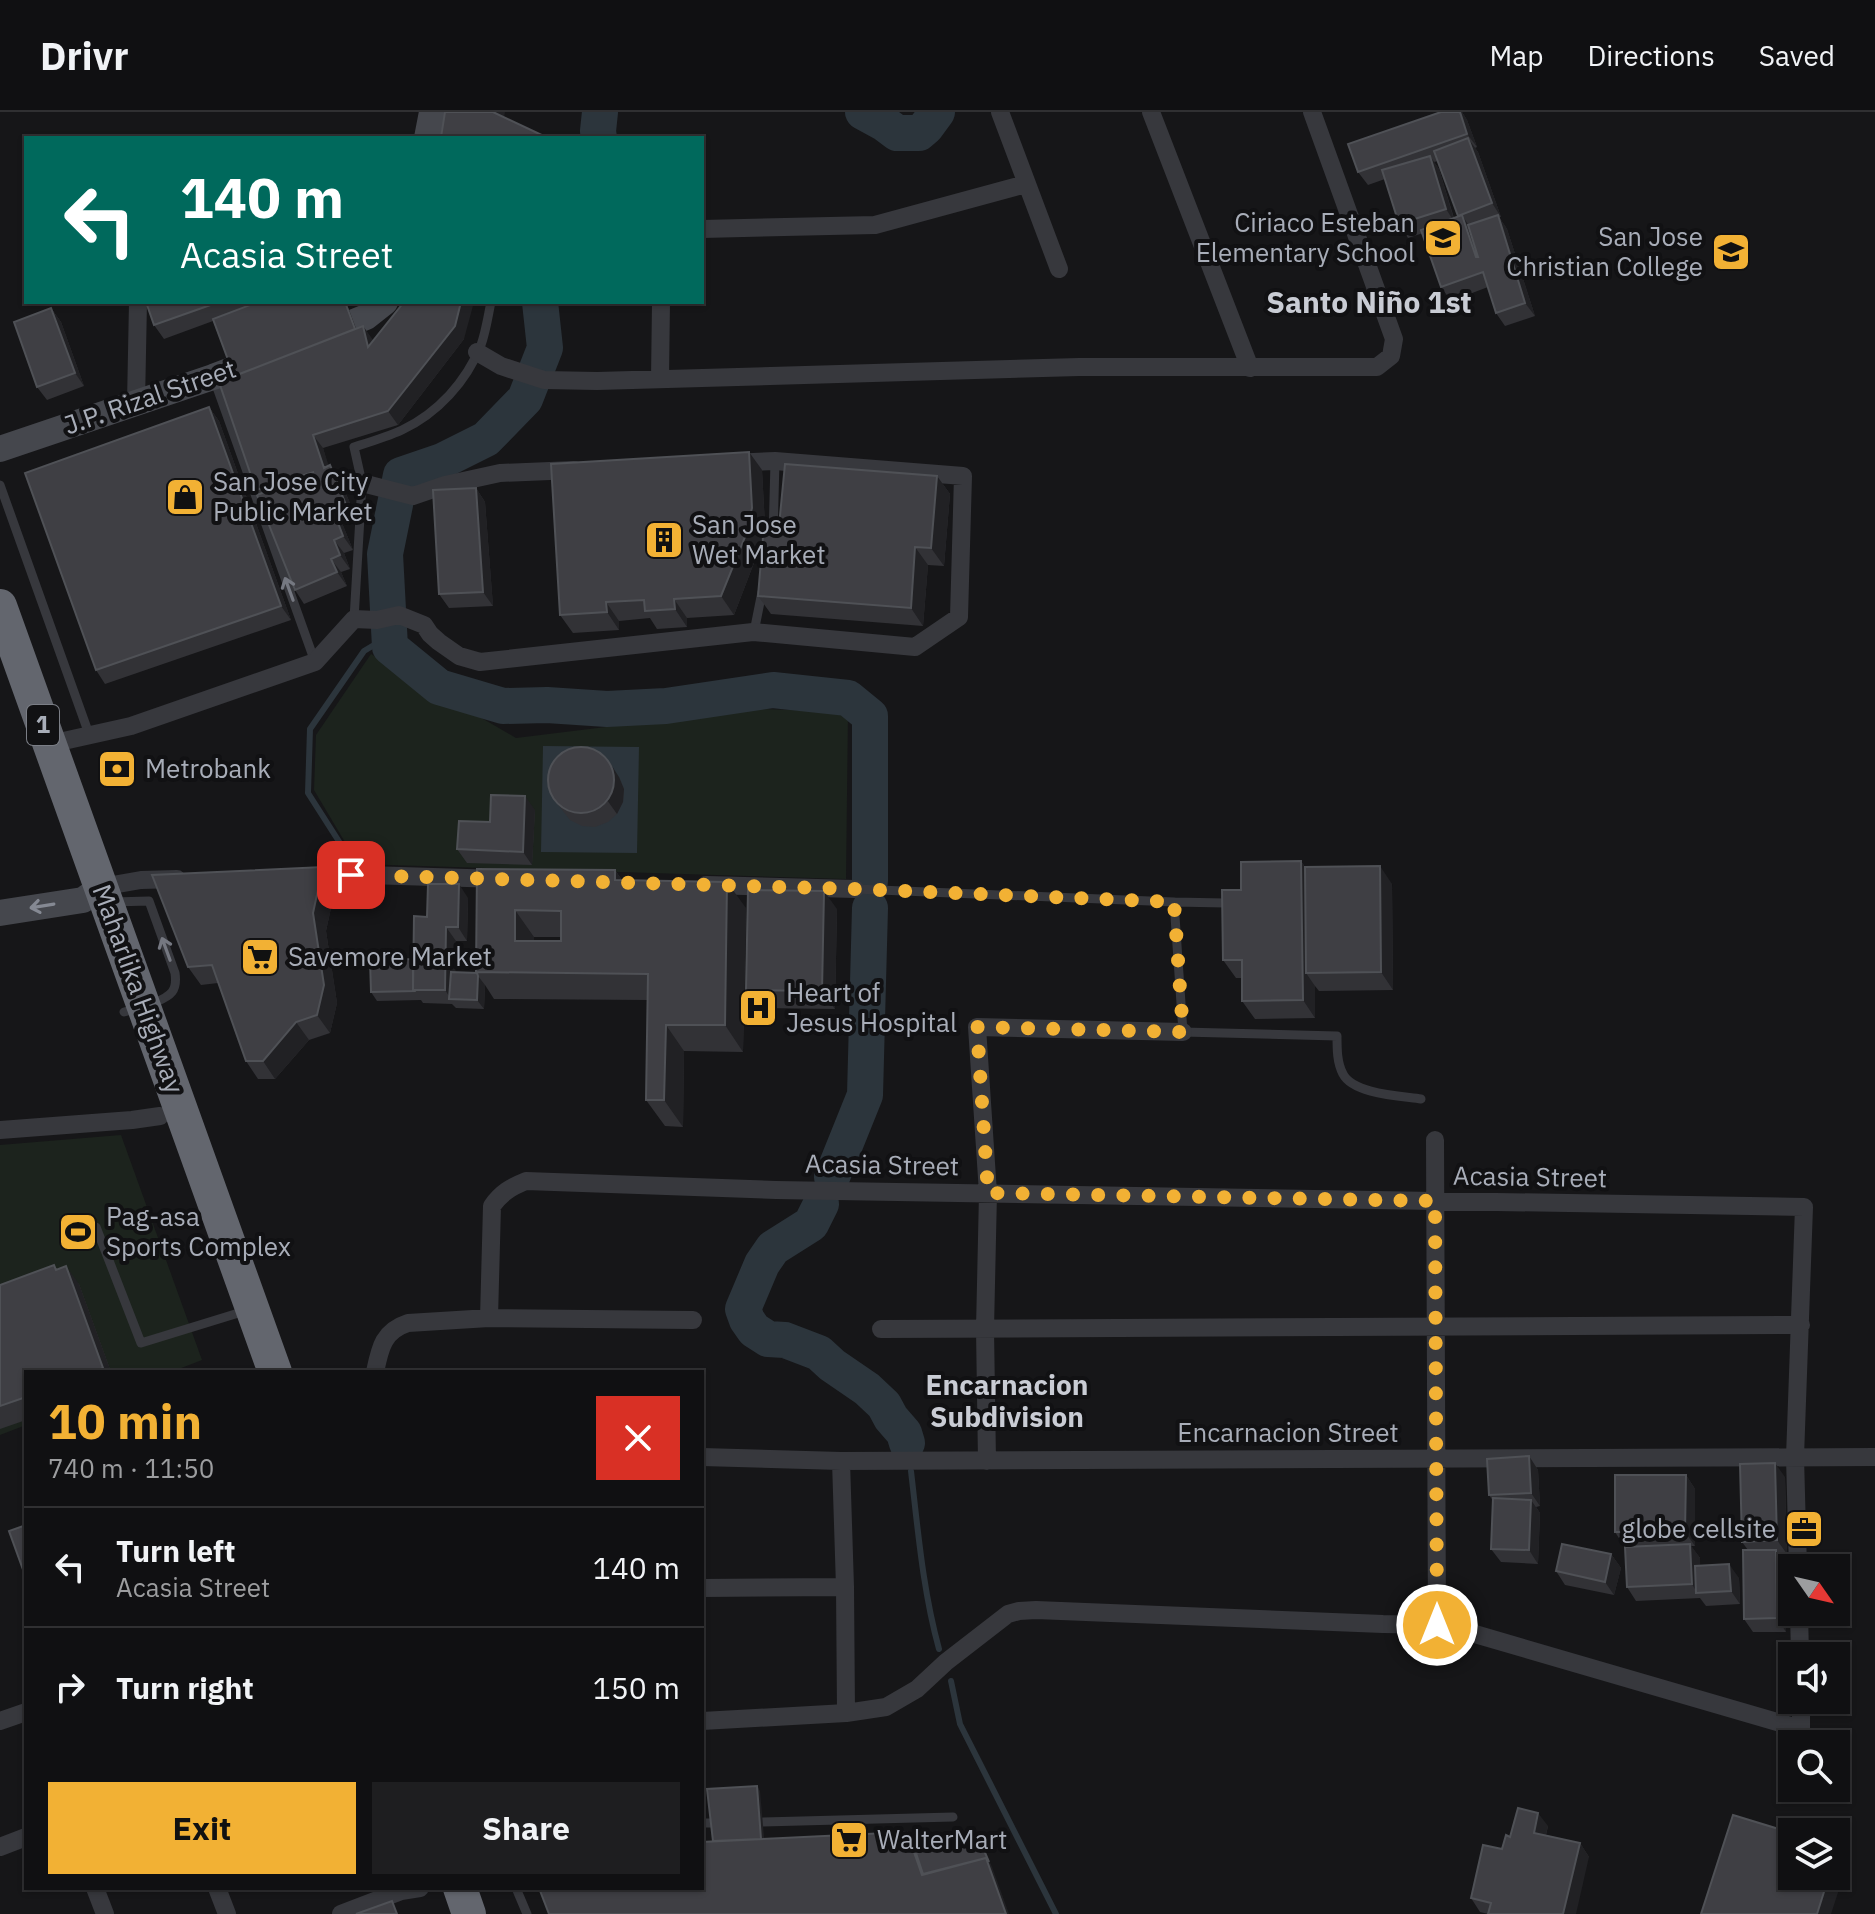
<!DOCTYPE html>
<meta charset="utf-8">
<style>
:root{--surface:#101012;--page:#1e1e20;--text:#f1f3f6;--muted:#9c9d9f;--line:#303032;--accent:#f2b134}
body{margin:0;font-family:"IBM Plex Sans",sans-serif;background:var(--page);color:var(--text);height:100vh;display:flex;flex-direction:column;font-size:30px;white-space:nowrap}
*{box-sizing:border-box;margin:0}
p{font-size:26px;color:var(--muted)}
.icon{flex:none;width:44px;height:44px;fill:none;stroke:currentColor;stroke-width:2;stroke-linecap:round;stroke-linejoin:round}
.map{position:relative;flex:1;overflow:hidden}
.sheet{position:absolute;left:24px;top:1258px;width:680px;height:520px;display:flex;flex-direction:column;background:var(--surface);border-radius:0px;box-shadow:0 2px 6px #0004,0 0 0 2px var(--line)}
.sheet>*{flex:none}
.banner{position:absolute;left:24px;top:24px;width:680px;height:168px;border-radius:0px;box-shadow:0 2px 6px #0004,0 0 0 2px var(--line);background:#00695c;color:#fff;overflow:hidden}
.needle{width:52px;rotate:124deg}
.controls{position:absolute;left:1778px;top:1442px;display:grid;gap:16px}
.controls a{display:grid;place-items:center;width:72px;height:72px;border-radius:0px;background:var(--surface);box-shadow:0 2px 6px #0004,0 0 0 2px var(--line);font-size:40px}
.pin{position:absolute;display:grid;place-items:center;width:68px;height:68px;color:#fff;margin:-34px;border-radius:16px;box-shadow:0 4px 12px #0006}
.me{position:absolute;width:88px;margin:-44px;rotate:0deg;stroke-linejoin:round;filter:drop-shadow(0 0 6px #0008)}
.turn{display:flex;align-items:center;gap:28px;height:168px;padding:0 24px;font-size:36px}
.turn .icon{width:104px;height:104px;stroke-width:2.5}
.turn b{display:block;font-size:56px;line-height:68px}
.round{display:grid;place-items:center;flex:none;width:84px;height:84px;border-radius:0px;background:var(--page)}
.head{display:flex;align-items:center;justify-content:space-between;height:136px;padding:0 24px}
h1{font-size:48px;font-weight:700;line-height:60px;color:var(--accent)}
.primary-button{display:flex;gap:16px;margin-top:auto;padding:16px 24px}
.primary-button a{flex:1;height:92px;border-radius:0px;background:var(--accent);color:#111;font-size:32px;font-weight:700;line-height:92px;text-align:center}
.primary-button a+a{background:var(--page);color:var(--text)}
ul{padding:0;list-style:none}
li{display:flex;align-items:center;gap:24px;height:120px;padding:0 24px;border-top:2px solid var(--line)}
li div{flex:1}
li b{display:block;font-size:30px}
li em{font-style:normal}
header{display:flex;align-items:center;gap:48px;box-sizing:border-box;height:112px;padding:0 40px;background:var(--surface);border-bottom:2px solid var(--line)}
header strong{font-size:38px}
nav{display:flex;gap:44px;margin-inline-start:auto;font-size:28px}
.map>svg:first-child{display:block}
</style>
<header>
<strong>Drivr</strong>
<nav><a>Map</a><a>Directions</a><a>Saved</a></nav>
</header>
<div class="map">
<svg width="1875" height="1802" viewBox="0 0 1875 1802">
<rect width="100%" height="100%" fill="#161618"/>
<path fill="#1c231d" d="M371,542l145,84 106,-13 112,-17 114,4 -2,167 -488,-15 -44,-74 2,-55z
M121,1023l81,225 -31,12h-145v53l-26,10v-290z"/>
<path fill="#2c353c" d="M543,634l96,1 -2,106 -96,-1z"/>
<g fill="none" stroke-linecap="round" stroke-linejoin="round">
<path stroke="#2c353c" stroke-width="6" d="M354,753l-46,-72 2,-64 54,-78 25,-15
M911,1359c7,60 12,120 28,178
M951,1569l9,43 96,190"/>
<path stroke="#2c353c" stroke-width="36" d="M863,0l22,12 12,9h22l7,-6 11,-15
M599,26l-1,-7 2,-19
M540,190l5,46 -20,51 -39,40 -44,22 -41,14 -16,79 5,93 49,40 64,19 44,-1 60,4 59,-3 107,-16 75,8 22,18v165
M832,1065l33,-82 5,-187
M821,1092l-10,20 -38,24 -11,16 -19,45 4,11 7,10 14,9 17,1 34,13 13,12 35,24 17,16 7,13 13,15 3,10"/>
<path stroke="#37383d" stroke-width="9" d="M214,267l101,283
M0,373l89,249
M773,426l2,-77
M354,507l8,-136 -8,-36c16,-5 33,-10 48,-17 36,-17 64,-48 79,-85 5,-14 7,-29 10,-43
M754,520l8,-40
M855,777l319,13 9,130 154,4c0,13 0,27 6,38 10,20 58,22 78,25
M113,790l36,-1 26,72c1,7 1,14 -3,19 -8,10 -36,17 -48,20
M1174,790l51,1
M96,1115l45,116 104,-32
M763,1710l190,-5
M702,1711h12
M516,1776l11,26"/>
<path stroke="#37383d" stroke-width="18" d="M1000,0l59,157
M1151,0l99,256
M702,117l173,-4 151,-41
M477,240l24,14 43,14 53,1 482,-14h298l14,-11 3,-17 -82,-227
M660,267l1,-77
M136,291l2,-101
M362,371l51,13 32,-11 55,-12 74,-3
M50,632l81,-18 184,-64 39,-43 23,1 22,-5 25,10 6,9 9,8 20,14 21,6 273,-30 162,15 44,-30 4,-141 -188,-15 -44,2
M306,764l61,-1 133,4
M706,773l149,4
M101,775l40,-7 36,-1
M0,1018l132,-10 28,-4
M1435,1028l2,485
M489,1206l3,-112c9,-13 19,-19 34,-25l250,9 1028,17 -9,250 3,111
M881,1217l920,-4
M375,1260c5,-24 8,-41 33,-49l81,-5 204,2
M702,1345l139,4 1034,-4
M841,1349l4,126 1,126
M987,1349l-2,-132 3,-136 -11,-166 206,5
M702,1476l143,-1
M1799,1500l1,44
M0,1609l26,-9
M702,1609l144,-8 40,-6 31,-18 29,-27 62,-48 11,-3 17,-1 347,14 61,1 357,104v-29
M0,1735l26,-10
M95,1776l10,26
M217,1776l10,26
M341,1802l60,-23 19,-3"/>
<path stroke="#45474d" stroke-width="26" d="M427,26l5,-26
M322,223l44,-18 19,-15
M0,337l213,-72 50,-19
M0,801l83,-13 18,-13"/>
<path stroke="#63666e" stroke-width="34" d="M0,494l275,766
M460,1776l9,26"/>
</g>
<path fill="#323236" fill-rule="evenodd" d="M1441,0h21l5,8 10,27 -2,1 3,4 23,65h-2l8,12 28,87 -30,10 -9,-13 -8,-26 -37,14 -10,-14 -18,-54 -15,5 -9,-14 -14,-45 -17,6 -10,-13zM1438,49l20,56 -4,1 -15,-49 -5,-7z
M146,190h200l10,27 7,-3 10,15 91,-2 -66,86 -75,23 5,18 12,13 16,39 -14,5 11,27 -9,3 6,16 -9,3 6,14 -43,18 -9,-14 -36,-96 -3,-4 -22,-114 -21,-55 -49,18 -10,-14z
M51,196l10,14 23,64 -37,14 -10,-13z
M209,295l10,14 72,199 -186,64 -9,-14z
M749,340l13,18 3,55 14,1 158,-50 13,18 -6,72 -16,-1 -5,61 -152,-12 -13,-18 5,-63 -6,22 -23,60 -47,3v9l-30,2 -7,-11 -31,3v9l-46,3 -13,-18z
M476,376l9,14 8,104 -44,2 -10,-14z
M619,665l5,12 -1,13 -6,12 -9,8 -13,5 -13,-1 -12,-6 -18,-23z
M535,698l-3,55 -65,-2 -10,-14 33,-27z
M1301,749l4,6 87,17 1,106 -74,1 -4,-5v32l-60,1 -13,-18v-23h-6l-13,-18 18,-70z
M477,757l138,1 7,10 124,28 -3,144 -59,-1 -1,76 -18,-1 -19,-26 2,-100 -154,-1 -9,-14 -1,24 -28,-1 -4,-4 -29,-1 -2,-3 -44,1 -6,-9 42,-33 14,-42 41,-19 -1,43h-11l-1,32h22l-1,-1zM534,825h27v4h-27z
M336,773l-10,46 11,72 -7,30 -21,7 -34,39h-17l-12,-18 -28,-78 -17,2 -13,-18z
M837,797l-2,100 -76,-1 -13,-18z
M54,1153l3,4 22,15 32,88h-85v48l-26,9v-144z
M1529,1344l9,14 2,36 -4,1 4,6 -2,51 -37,-2 -10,-13 2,-48 -4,-6z
M1686,1363l9,14v57h-4l9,12v8l39,12 1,26 -34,2 -6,-8 -64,3 -9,-14 26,-41h-29l-9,-14z
M1785,1365l2,77h-8l6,9 1,69h-33l-9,-13 4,-69 -6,-8z
M1611,1442l10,14 -7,27 -49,-10 -9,-14z
M1548,1714l-2,9 34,8 9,14 -101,57 -8,-2 -9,-14 39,-61z"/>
<path fill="#212124" d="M491,0h14l-3,17z
M1460,0h2l5,8 10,27 -10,-13z
M1468,26l10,14 23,65 -9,-14z
M1430,44l9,13 16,54 -9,-14z
M1462,103l9,14 15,42 -10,-14z
M1498,103l9,14 28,87 -10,-13z
M345,190h1l14,37 -3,-4z
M461,190h13l-10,37 -66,86 -10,-14z
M51,196l10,14 23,64 -9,-13z
M363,214l10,14 4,21 -9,-14z
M209,295l10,14 72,199 -10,-14z
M313,323l10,13 11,34 -10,-14z
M749,340l13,18 3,56 -8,29 -23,60 -13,-19z
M330,353l10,14 16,39 -10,-13z
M937,364l13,18 -6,72 -13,-18z
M476,376l9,14 8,104 -10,-14z
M333,398l9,13 11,27 -10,-14z
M334,428l10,13 6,16 -10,-14z
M915,435l13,18 -5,61 -12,-18z
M331,447l10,13 6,14 -10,-14z
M674,487l13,19v9l-12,-18z
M606,490l13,19v9l-12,-18z
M610,651l9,14 5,12 -1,13 -6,12 -10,-14z
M525,684l10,14 -3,55 -9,-13z
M1301,749l12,18 -7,94 9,13v32l-12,-18z
M1380,754l12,18 1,106 -12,-18z
M323,755l13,18 -10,46 11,72 -7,30 -13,-18 -4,-102z
M615,758l18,27 -18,-17z
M727,770l19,26 -3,144 -18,-27z
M459,772l9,14 -1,43 -9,-14z
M824,779l13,18 -2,100 -13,-18z
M515,798l19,27v31l-19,-27z
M446,815l10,14 -1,58h-4l-6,-9z
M478,864l7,9 -1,24 -7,-9z
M296,910l13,18 -34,39 -12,-18z
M666,913l18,26 -1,76 -19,-27z
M66,1154l13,18 32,88h-5l-3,-4z
M1529,1344l9,14 2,36 -9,-13z
M1775,1351l10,14 2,77 -10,-14z
M1686,1363l9,14v57l-10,-14z
M1531,1388l9,13 -2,51 -9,-14z
M1690,1432l10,14 1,34 -4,1 -5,-9z
M1776,1438l9,13 1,69 -9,-14z
M1611,1442l10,14 -7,27 -9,-13z
M1729,1452l10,14 1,26 -9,-13z
M757,1674l3,5 5,57 -3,-5z
M1538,1701l10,13 -5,20 -9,-13z
M907,1720l6,9 14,38 -5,-4z
M977,1722l3,4 12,29 17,47h-3z
M1580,1731l9,14 -13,57h-13z
M1838,1736l10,14 -17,52h-14l12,-38h7v-21z"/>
<path fill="#3f3f44" stroke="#4f5156" stroke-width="2" fill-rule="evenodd" d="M445,0h48l55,26h-104l-3,-1z
M1441,0h19l7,22 -109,38 -10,-28z
M1468,26l24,65 -34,13 -24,-65z
M1430,44l16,53 -47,15 -17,-54z
M1462,103l14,42h2l-10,-32 30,-10 27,88 -29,10 -13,-41 -42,15 -20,-57z
M146,190h73l-65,23z
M258,190h87l10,27 -121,47 -21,-57z
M404,190h57l-6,24 -67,85 -75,24 11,33 6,-3 16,40 -13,5 10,26 -9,4 6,15 -9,4 6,13 -42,18 -38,-95 57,-23 -58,18 -37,-108 144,-56 5,21z
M51,196l24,65 -38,14 -23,-65z
M209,295l72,199 -185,64 -71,-197z
M749,340l3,56 -7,29 -24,59 -47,3 1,10 -30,2 -1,-11 -38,2 1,10 -47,3 -9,-151z
M785,352l152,12 -6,72 -16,-1 -4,61 -153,-12 6,-71 15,1z
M476,376l7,104 -44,2 -6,-104z
M548 668a33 33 0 1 1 66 0a33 33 0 1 1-66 0Z
M491,683l34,1 -2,56 -66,-3 2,-28 31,1z
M1301,749l2,139 -61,1v-41h-19l-1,-70h19v-28z
M1380,754l1,106 -75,1 -1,-106z
M323,755l-10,46 11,72 -7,30 -21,7 -33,39h-17l-34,-96 -24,2 -36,-92z
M477,757l138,1v10l112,2 -2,143h-59l-2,75h-18l2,-126 -172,-2zM515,798l46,1v30h-46z
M428,772h31l-1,43h-12l-1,63h-32l1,-74 13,1z
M748,778l76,1 -2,100 -76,-1z
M413,847v31l1,1 -43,1 -1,-32z
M451,860l26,1 1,3 -1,24 -28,-1z
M54,1153l2,5 10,-4 37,102 -10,4h-67v25l-26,9v-121z
M1529,1344l2,37 -42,2 -2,-36z
M1775,1351l2,77 -35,2 -2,-78z
M1615,1363h71l-1,57h-70z
M1493,1386l38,2 -2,50 -38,-1z
M26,1413v53l-17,-47z
M1562,1432l49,10 -6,28 -49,-11z
M1690,1432l2,40 -65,3 -2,-40z
M1743,1438h33l1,68 -33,1z
M1729,1452l2,27 -35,2 -1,-27z
M757,1674l4,53 -48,2 -6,-52z
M1518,1696l20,5 -4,20 46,10 -17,71h-75l3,-11 -20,-5 12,-53 19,4 4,-14 4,2z
M1733,1703l59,18v43h37l-12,38h-116z
M907,1720l15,43 64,-17 20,56h-457l-10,-26h163v-46z
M977,1722l12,28 -3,-4 -63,16 -7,-21z
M392,1789l5,13h-41z"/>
<defs><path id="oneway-shaft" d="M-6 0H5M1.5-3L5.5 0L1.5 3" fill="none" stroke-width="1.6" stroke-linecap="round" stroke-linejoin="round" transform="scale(2)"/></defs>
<g stroke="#757881">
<use href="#oneway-shaft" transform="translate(289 477) rotate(-110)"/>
<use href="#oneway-shaft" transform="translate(166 837) rotate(-110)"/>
</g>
<use stroke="#858993" href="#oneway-shaft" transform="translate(42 794) rotate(171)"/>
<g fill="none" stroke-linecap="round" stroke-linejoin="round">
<path stroke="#f2b134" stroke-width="14" stroke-dasharray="0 25.2" d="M351,763l504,14 319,13 9,130 -206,-5 11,166 447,8 2,424"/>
</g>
<defs>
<g id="school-square" transform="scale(2)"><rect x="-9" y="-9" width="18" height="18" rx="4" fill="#f2b134" stroke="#111113"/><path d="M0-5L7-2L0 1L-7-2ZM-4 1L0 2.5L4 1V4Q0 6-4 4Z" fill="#111"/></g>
<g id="university-square" transform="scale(2)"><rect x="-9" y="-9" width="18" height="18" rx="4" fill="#f2b134" stroke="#111113"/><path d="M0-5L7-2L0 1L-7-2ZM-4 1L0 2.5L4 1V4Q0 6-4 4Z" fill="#111"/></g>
<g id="shop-square" transform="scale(2)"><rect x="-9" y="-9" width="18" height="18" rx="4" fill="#f2b134" stroke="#111113"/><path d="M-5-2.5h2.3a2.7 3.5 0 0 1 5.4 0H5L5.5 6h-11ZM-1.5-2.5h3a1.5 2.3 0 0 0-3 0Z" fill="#111"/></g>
<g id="building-square" transform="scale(2)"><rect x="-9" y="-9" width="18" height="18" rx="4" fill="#f2b134" stroke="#111113"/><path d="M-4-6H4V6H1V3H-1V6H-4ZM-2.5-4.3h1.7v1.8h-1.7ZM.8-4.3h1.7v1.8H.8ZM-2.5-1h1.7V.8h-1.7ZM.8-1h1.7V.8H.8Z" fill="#111"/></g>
<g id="bank-square" transform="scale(2)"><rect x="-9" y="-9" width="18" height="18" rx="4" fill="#f2b134" stroke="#111113"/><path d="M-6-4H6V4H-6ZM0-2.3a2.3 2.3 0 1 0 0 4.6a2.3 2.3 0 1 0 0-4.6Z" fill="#111"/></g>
<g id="supermarket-square" transform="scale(2)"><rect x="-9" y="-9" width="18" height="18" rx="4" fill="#f2b134" stroke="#111113"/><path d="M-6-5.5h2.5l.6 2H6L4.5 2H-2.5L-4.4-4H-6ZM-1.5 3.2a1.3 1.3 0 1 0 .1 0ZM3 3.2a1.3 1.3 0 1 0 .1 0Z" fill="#111"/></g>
<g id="hospital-square" transform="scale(2)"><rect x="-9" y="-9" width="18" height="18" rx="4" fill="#f2b134" stroke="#111113"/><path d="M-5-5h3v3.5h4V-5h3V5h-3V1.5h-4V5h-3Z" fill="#111"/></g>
<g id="stadium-square" transform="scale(2)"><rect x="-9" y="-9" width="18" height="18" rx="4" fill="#f2b134" stroke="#111113"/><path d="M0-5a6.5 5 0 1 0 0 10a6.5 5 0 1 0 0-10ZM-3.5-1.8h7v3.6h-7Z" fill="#111"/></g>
<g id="office-square" transform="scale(2)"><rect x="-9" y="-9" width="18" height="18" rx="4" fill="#f2b134" stroke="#111113"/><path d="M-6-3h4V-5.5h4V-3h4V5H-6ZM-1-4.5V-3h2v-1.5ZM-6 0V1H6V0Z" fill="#111"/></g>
</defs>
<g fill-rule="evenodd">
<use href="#school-square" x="1443" y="126"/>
<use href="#university-square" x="1731" y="140"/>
<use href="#shop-square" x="185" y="385"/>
<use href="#building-square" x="664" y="428"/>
<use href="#bank-square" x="117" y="657"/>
<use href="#supermarket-square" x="260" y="845"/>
<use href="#hospital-square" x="758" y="896"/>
<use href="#stadium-square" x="78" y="1120"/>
<use href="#office-square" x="1804" y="1417"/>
<use href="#supermarket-square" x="849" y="1728"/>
</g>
<g text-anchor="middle" stroke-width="8" stroke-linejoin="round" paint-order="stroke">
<rect fill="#111113" stroke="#7b7e86" stroke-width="2" x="27" y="593" width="32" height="40" rx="6"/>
<g font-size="24" font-weight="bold" fill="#a8adb8">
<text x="43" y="621">1</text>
</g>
<g font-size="26" fill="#a8adb8" stroke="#111113" text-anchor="start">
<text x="1415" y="120" text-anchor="end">Ciriaco Esteban<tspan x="1415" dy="30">Elementary School</tspan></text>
<text x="1703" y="134" text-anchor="end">San Jose<tspan x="1703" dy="30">Christian College</tspan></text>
<text x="213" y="379">San Jose City<tspan x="213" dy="30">Public Market</tspan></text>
<text x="692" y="422">San Jose<tspan x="692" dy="30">Wet Market</tspan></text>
<text x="145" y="666">Metrobank</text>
<text x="288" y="854">Savemore Market</text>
<text x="786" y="890">Heart of<tspan x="786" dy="30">Jesus Hospital</tspan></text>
<text x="106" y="1114">Pag-asa<tspan x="106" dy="30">Sports Complex</tspan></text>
<text x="1776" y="1426" text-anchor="end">globe cellsite</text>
<text x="877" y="1737">WalterMart</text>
</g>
<g font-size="26" fill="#a8adb8" stroke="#111113">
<text transform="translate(150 285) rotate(-19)" y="9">J.P. Rizal Street</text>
<text transform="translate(138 877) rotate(70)" y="9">Maharlika Highway</text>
<text transform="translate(882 1053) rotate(1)" y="9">Acasia Street</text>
<text transform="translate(1530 1065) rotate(1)" y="9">Acasia Street</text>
<text x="1288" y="1330">Encarnacion Street</text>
</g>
<g font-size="28" font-weight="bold" fill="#c9ccd4" stroke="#111113">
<text x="1007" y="1283">Encarnacion<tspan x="1007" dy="32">Subdivision</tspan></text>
</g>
<g font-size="30" font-weight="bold" fill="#c9ccd4" stroke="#111113">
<text x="1369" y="201">Santo Niño 1st</text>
</g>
</g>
</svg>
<div class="controls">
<a><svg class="needle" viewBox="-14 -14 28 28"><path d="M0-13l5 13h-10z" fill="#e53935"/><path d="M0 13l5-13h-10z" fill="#9c9d9f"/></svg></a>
<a><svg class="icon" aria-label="sound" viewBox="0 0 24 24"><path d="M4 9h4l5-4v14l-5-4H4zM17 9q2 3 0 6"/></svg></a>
<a><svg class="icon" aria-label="search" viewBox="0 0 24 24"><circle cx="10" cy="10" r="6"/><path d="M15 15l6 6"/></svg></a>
<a><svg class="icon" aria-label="layers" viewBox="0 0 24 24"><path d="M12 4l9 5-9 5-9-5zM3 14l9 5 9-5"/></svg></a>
</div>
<div class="pin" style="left:351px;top:763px;background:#d93025"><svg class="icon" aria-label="arrive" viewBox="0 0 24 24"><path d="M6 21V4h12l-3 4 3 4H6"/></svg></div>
<svg class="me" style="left:1437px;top:1513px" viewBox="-20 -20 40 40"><circle r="17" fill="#f2b134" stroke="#fff" stroke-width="3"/><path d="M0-11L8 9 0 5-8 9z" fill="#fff"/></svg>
<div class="banner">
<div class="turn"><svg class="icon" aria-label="left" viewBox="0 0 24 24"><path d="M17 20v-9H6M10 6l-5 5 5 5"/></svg><div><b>140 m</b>Acasia Street</div></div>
</div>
<section class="sheet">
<div class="head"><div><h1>10 min</h1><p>740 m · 11:50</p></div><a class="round" style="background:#d93025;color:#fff"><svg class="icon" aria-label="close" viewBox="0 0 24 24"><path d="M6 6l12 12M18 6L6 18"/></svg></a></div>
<ul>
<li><svg class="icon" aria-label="left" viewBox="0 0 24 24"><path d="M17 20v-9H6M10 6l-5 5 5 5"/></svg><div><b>Turn left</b><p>Acasia Street</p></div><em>140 m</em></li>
<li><svg class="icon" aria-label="right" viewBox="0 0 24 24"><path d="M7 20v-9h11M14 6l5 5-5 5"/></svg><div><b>Turn right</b></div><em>150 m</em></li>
</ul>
<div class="primary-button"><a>Exit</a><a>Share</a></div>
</section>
</div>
